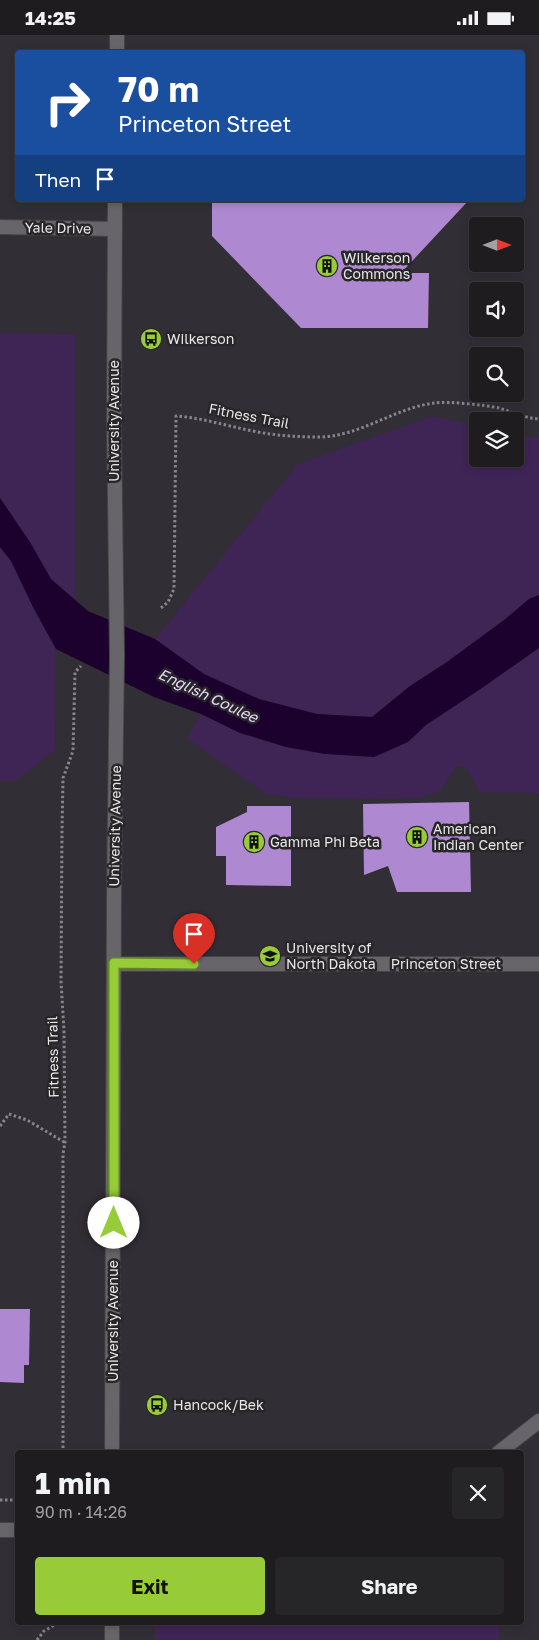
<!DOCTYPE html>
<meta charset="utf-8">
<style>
:root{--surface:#1e1c1f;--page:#262528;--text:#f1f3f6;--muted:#a1a1a4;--line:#3c3a3d;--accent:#97cc38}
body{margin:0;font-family:"Golos Text",sans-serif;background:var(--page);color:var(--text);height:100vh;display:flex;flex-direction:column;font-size:19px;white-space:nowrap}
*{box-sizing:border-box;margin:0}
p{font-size:16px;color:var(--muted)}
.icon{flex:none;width:28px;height:28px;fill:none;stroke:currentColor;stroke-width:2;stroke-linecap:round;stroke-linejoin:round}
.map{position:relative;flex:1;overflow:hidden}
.drawer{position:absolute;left:15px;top:1415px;width:509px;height:175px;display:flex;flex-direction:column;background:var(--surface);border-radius:5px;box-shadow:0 2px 8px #0003,0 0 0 1px var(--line)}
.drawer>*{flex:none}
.banner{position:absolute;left:15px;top:15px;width:510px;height:152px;border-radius:5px;box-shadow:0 2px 8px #0003,0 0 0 1px var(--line);background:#1a4fa0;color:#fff;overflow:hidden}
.needle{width:32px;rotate:90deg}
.buttons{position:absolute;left:469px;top:182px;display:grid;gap:10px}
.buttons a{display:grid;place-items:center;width:55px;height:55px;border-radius:5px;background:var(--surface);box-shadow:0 2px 8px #0003,0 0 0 1px var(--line);font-size:25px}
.pin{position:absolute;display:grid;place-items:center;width:42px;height:42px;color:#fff;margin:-51px -21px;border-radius:50% 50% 50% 0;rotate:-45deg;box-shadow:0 0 5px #0007}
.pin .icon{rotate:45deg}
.me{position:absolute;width:55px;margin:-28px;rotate:0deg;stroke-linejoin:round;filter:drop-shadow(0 0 4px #0008)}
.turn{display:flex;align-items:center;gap:18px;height:105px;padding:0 20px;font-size:22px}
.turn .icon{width:65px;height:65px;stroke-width:2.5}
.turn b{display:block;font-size:35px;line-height:42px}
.then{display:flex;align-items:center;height:48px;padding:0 20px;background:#0003;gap:10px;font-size:19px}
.round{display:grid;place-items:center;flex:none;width:52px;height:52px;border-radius:5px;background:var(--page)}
.head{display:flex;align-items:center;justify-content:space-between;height:85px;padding:0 20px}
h1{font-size:30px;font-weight:700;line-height:38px}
.button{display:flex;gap:10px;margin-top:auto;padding:10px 20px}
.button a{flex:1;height:58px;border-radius:5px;background:var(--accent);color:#111;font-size:20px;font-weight:700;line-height:58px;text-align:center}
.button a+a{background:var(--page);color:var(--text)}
.status{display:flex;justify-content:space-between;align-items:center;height:35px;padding:0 25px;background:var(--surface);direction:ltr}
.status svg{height:14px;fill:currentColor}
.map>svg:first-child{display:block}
</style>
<div class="status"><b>14:25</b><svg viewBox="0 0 49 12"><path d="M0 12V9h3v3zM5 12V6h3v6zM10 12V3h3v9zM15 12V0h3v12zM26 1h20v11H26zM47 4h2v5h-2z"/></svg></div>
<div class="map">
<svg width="539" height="1605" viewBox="0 0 539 1605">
<rect width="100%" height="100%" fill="#282629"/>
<path fill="#322e36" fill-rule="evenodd" d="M0,0h539v1605h-539zM18,18h504v147h-504zM478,191h37v38h-37zM478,256h37v38h-37zM478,321h37v38h-37zM478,386h37v38h-37zM18,1418h503v170h-503z"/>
<path fill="#3f2456" d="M0,298l75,1v266l-24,-21 -51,-81z
M433,381l44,11 1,32h37v-23l24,2v157l-10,4 -24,21 -58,42 -37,24 -38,31 -55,-3 -58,-15 -55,-25 -49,-35 143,-175z
M0,512l11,14 23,48 22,40 -1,101 -40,31h-15z
M539,613v145l-59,-1 -14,-25 -9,-1 -16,24 -19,8 -27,1 -96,-1 -33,-4 -79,-56 14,-24 39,19 168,9 18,-17 53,-35z
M155,1588h344v17h-344z"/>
<path fill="#1c002e" d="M0,463l30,44 21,37 37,32 67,28 49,35 55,25 58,15 55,3 38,-31 37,-24 57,-42 25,-21 10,-4v53l-60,42 -53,35 -18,17 -34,15 -49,-3 -39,-7 -46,-14 -39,-19 -47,-17 -98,-48 -22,-40 -23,-48 -11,-14z"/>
<path fill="#ae88d1" d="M212,165h257l-68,73h28l-1,55h-127l-89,-92z
M469,767l2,90h-74l-9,-26 -24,9 -1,-71z
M247,771h44v80l-65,-1v-29h-10v-29l31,-15z
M0,1274h30l-1,56h-5v18l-24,-1z"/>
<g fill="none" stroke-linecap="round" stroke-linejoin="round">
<g stroke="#444345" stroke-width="16">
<path id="minor" d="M0,192l115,2
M114,929h425
M498,1418l41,-32
M0,1495h18"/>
</g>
<g stroke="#444345" stroke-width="16">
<path id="tertiary" d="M117,0v18
M114,388l1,-223
M112,1418l2,-556
M112,1588v17"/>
</g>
<path stroke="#878588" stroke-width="3" stroke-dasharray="2.5 2.5" stroke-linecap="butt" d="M161,573l7,-6 6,-13 2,-173c28,2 54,11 82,16 21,4 42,5 64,5 40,-2 73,-29 112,-34 15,-2 51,2 65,5 13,4 26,10 40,11
M0,1091l9,-12 18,6 37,22
M63,1418v-299l2,-12 -1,-111 -3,-50 1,-150 1,-53 10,-27 2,-79 6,-6
M0,1465h18
M37,1605l7,-9 14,-8"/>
<use href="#minor" stroke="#67656a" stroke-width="14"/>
<use href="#tertiary" stroke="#67656a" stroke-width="14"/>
<g stroke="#444345" stroke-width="16" stroke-linecap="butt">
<path id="tertiary-bridge" d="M114,388l3,232 -3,242"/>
</g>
<use href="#tertiary-bridge" stroke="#67656a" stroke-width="14"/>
</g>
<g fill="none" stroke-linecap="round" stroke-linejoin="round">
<g stroke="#628524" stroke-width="12">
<path id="route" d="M114,1188v-260l80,1"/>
</g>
<use href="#route" stroke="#97cc38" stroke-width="9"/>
</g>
<defs>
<g id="building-disc" transform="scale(1.125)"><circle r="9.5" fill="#97cc38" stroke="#282629"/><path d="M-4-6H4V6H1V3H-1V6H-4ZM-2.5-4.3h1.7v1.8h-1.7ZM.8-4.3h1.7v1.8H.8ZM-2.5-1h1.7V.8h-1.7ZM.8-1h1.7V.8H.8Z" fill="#111"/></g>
<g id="bus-disc" transform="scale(1.125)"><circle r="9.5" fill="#97cc38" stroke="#282629"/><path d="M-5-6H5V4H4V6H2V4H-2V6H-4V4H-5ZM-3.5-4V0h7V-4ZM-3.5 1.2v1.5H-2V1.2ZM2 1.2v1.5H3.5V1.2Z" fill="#111"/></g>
<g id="university-disc" transform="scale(1.125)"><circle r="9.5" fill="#97cc38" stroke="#282629"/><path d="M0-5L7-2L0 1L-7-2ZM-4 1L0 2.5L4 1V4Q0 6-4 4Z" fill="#111"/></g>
</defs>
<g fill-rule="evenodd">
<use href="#building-disc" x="327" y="231"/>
<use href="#bus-disc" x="151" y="304"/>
<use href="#building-disc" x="417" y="802"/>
<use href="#building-disc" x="254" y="807"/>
<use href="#university-disc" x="270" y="921"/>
<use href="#bus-disc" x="157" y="1370"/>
</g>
<g text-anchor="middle" stroke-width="5" stroke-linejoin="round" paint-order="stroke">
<g font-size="14" fill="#e7e6e8" stroke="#282629">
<text transform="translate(58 193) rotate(1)" y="5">Yale Drive</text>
<text transform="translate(249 381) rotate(11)" y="5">Fitness Trail</text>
<text transform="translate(114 386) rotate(-90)" y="5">University Avenue</text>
<text transform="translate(115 791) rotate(-89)" y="5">University Avenue</text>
<text x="446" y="934">Princeton Street</text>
<text transform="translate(53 1022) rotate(-91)" y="5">Fitness Trail</text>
<text transform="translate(113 1286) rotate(-90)" y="5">University Avenue</text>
</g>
<g font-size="14" fill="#e7e6e8" stroke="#282629" text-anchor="start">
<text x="343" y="228">Wilkerson<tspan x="343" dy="16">Commons</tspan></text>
<text x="167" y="309">Wilkerson</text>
<text x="433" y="799">American<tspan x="433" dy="16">Indian Center</tspan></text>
<text x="270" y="812">Gamma Phi Beta</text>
<text x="286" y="918">University of<tspan x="286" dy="16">North Dakota</tspan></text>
<text x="173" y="1375">Hancock/Bek</text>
</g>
<g font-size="15" font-style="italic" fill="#e8d5fc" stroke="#282629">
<text transform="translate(208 661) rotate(25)" y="5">English Coulee</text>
</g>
</g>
</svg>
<div class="buttons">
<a><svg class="needle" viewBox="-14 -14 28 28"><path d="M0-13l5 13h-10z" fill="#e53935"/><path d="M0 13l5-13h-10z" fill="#a1a1a4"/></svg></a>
<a><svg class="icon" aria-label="sound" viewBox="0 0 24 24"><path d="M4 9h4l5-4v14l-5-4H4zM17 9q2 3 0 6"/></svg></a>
<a><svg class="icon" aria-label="search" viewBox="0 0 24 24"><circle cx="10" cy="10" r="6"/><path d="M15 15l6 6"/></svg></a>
<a><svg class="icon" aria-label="layers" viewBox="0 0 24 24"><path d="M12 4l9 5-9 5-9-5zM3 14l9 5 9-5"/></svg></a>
</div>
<div class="pin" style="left:194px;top:929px;background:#d93025"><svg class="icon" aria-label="arrive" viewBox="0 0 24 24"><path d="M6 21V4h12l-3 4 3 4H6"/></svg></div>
<svg class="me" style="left:114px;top:1188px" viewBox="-20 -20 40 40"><circle r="19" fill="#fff"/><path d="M0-13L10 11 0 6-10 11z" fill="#97cc38"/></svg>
<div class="banner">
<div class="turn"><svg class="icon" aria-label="right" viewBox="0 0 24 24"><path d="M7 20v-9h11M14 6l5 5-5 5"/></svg><div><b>70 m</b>Princeton Street</div></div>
<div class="then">Then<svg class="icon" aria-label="arrive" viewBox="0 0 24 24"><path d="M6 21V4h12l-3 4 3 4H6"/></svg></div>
</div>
<section class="drawer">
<div class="head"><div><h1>1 min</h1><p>90 m · 14:26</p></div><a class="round"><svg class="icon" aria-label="close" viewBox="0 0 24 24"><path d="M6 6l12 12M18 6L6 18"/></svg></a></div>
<div class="button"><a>Exit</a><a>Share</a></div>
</section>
</div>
